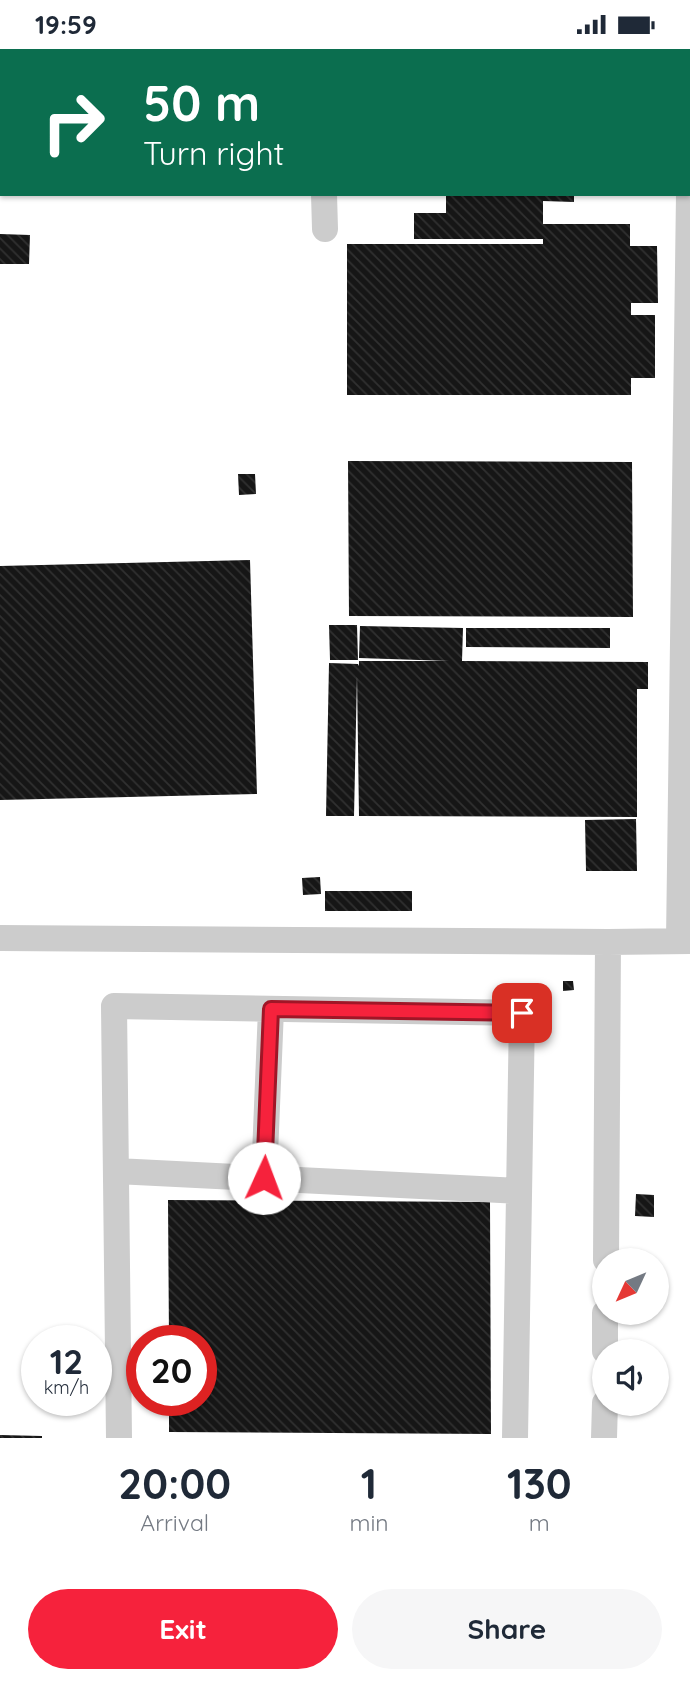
<!DOCTYPE html>
<style>
:root{--surface:#fff;--page:#f6f6f7;--text:#1f2937;--muted:#747a83;--accent:#f6223c}
body{margin:0;font-family:Quicksand,sans-serif;background:var(--page);color:var(--text);height:100vh;display:flex;flex-direction:column;font-size:26px;white-space:nowrap}
*{box-sizing:border-box;margin:0}
p{font-size:23px;color:var(--muted)}
.icon{flex:none;width:38px;height:38px;fill:none;stroke:currentColor;stroke-width:2;stroke-linecap:round;stroke-linejoin:round}
.map{position:relative;height:1389px;overflow:hidden}
.sheet{display:flex;flex-direction:column;background:var(--surface);flex:1}
.sheet>*{flex:none}
.guide{position:absolute;left:0px;top:0px;width:691px;height:147px;box-shadow:0 2px 5px #0004;background:#0b6e4f;color:#fff;overflow:hidden}
.needle{width:46px;rotate:226deg}
.buttons{position:absolute;left:592px;top:1199px;display:grid;gap:14px}
.buttons a{display:grid;place-items:center;width:77px;height:77px;border-radius:50%;background:var(--surface);box-shadow:0 2px 5px #0004;font-size:35px}
.speed{position:absolute;left:21px;top:1276px;display:flex;gap:14px;font-size:35px;font-weight:700;text-align:center}
.speed>*{display:grid;place-content:center;width:91px;height:91px;border-radius:50%;background:var(--surface);box-shadow:0 2px 5px #0004;line-height:1}
.speed small{font-size:18px;font-weight:400}
.speed .limit{border:10px solid #d22;background:#fff;color:#111}
.pin{position:absolute;display:grid;place-items:center;width:60px;height:60px;color:#fff;margin:-30px;border-radius:14px;box-shadow:0 4px 10px #0006}
.me{position:absolute;width:77px;margin:-38px;rotate:2deg;stroke-linejoin:round;filter:drop-shadow(0 0 5px #0008)}
.turn{display:flex;align-items:center;gap:24px;height:147px;padding:0 28px;font-size:32px}
.turn .icon{width:91px;height:91px;stroke-width:2.5}
.turn b{display:block;font-size:49px;line-height:60px}
.eta{display:flex;justify-content:space-evenly;align-items:center;height:119px;text-align:center}
.eta b{font-size:42px;font-weight:700;line-height:49px}
.button{display:flex;gap:14px;margin-top:auto;padding:14px 28px}
.button a{flex:1;height:80px;border-radius:42px;background:var(--accent);color:#fff;font-size:28px;font-weight:700;line-height:80px;text-align:center}
.button a+a{background:var(--page);color:var(--text)}
.status{display:flex;justify-content:space-between;align-items:center;height:49px;padding:0 35px;background:var(--surface);direction:ltr}
.status svg{height:19px;fill:currentColor}
.map>svg:first-child{display:block}
</style>
<div class="status"><b>19:59</b><svg viewBox="0 0 49 12"><path d="M0 12V9h3v3zM5 12V6h3v6zM10 12V3h3v9zM15 12V0h3v12zM26 1h20v11H26zM47 4h2v5h-2z"/></svg></div>
<div class="map">
<svg width="690" height="1389" viewBox="0 0 690 1389">
<defs>
<pattern id="building-back-hatch" width="6" height="6" patternUnits="userSpaceOnUse" patternTransform="scale(1.75)"><rect width="6" height="6" fill="#161616"/><path d="M-1 5l2 2M0 0l6 6M5-1l2 2" fill="none" stroke="#303030"/></pattern>
</defs>
<rect width="100%" height="100%" fill="#fff"/>
<path fill="url(#building-back-hatch)" d="M446,145h128v8l-31,-1v23h87v22h27l1,57h-27v12h24v63h-24v17h-284v-151h196v-5h-129v-26h32z
M0,185l30,1 -1,29h-29z
M348,412l284,1 1,155 -284,-1z
M238,425h17l1,20 -17,1z
M250,511l7,234 -257,6v-234z
M329,576h28l1,35h-28z
M360,577l103,2 -1,33 186,1v27h-11v128l-278,-1 -2,-140 -3,140h-28l3,-153 29,1 1,2v-5h90l-90,-3z
M466,579h144v20l-144,-1z
M636,770l1,52h-51l-1,-51z
M320,828l1,17 -18,1 -1,-17z
M325,842h87v20h-87z
M563,932h10l1,9 -11,1z
M636,1145l18,1v22l-19,-1z
M168,1151l322,2 1,232 -322,-2v-32h32v-59h-32z
M0,1386l42,1v2h-42z"/>
<g fill="none" stroke-linecap="round" stroke-linejoin="round">
<path stroke="#ccc" stroke-width="26" d="M320,2v-2
M690,92v-68
M324,145l1,35
M0,889l608,4 82,-1
M679,892l10,-747
M116,1122l403,20
M264,1130l7,-170
M606,1211l2,-318
M605,1302v-38
M119,1389l-5,-432 408,7 -7,425
M604,1389l1,-35"/>
</g>
<g fill="none" stroke-linecap="round" stroke-linejoin="round">
<g stroke="#a01627" stroke-width="18">
<path id="route" d="M264,1129l7,-169 251,4"/>
</g>
<use href="#route" stroke="#f6223c" stroke-width="12"/>
</g>
</svg>
<div class="buttons">
<a><svg class="needle" viewBox="-14 -14 28 28"><path d="M0-13l5 13h-10z" fill="#e53935"/><path d="M0 13l5-13h-10z" fill="#747a83"/></svg></a>
<a><svg class="icon" aria-label="sound" viewBox="0 0 24 24"><path d="M4 9h4l5-4v14l-5-4H4zM17 9q2 3 0 6"/></svg></a>
</div>
<div class="speed"><div>12<small>km/h</small></div><div class="limit">20</div></div>
<div class="pin" style="left:522px;top:964px;background:#d93025"><svg class="icon" aria-label="arrive" viewBox="0 0 24 24"><path d="M6 21V4h12l-3 4 3 4H6"/></svg></div>
<svg class="me" style="left:264px;top:1129px" viewBox="-20 -20 40 40"><circle r="19" fill="#fff"/><path d="M0-13L10 11 0 6-10 11z" fill="#f6223c"/></svg>
<div class="guide">
<div class="turn"><svg class="icon" aria-label="right" viewBox="0 0 24 24"><path d="M7 20v-9h11M14 6l5 5-5 5"/></svg><div><b>50 m</b>Turn right</div></div>
</div>
</div>
<section class="sheet">
<div class="eta">
<div><b>20:00</b><p>Arrival</p></div>
<div><b>1</b><p>min</p></div>
<div><b>130</b><p>m</p></div>
</div>
<div class="button"><a>Exit</a><a>Share</a></div>
</section>
